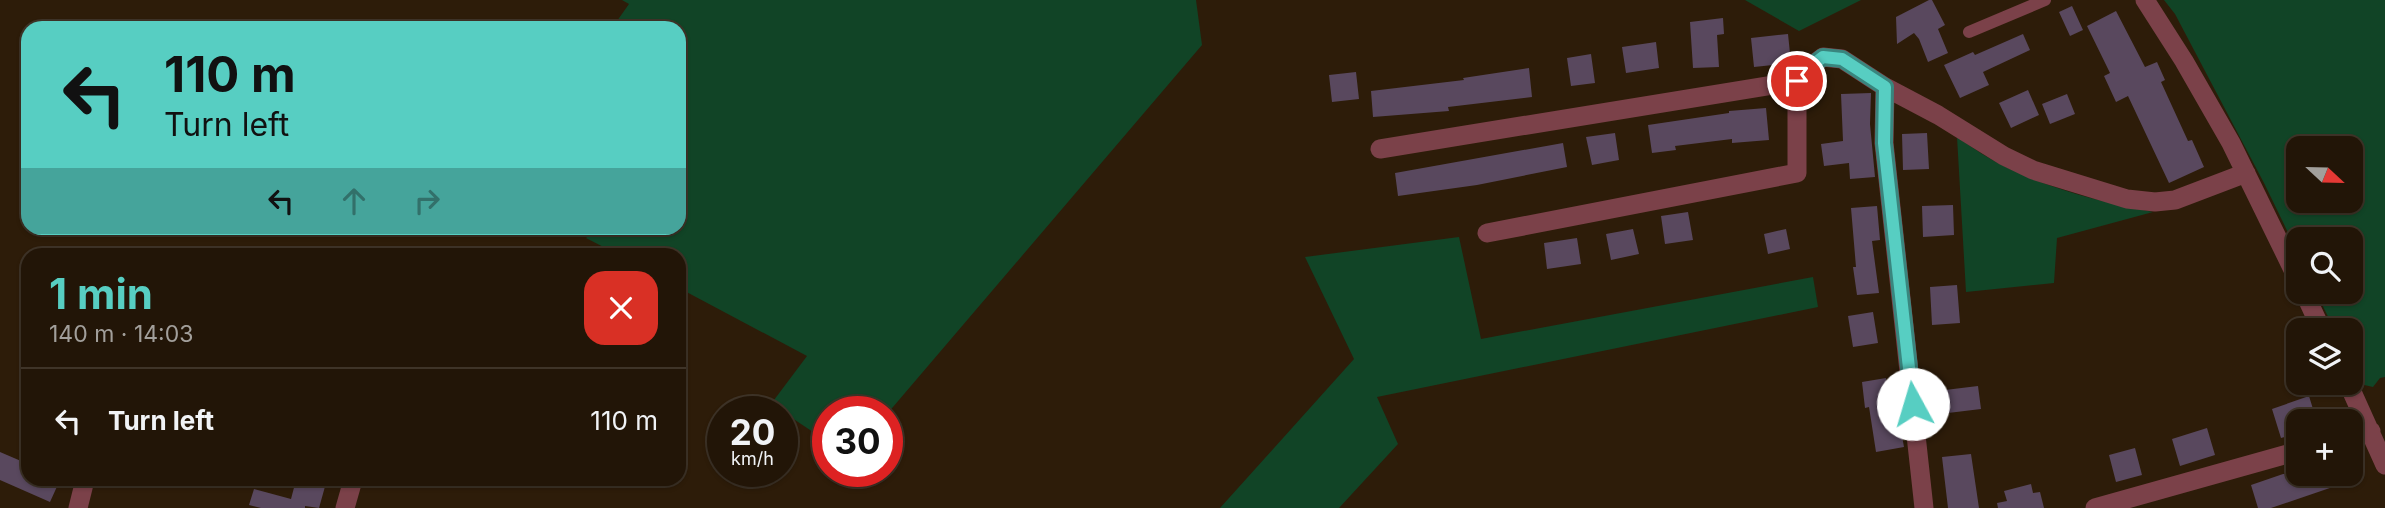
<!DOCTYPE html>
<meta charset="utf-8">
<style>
:root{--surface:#221507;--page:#2e2215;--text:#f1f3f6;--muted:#a29f9b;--line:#3f3428;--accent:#57cec2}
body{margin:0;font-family:Inter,sans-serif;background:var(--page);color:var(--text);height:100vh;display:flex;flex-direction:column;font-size:26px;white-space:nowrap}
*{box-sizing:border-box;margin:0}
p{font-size:23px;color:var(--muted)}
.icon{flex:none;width:38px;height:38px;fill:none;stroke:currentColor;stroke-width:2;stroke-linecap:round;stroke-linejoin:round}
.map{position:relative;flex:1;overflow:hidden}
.sheet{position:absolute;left:21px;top:248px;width:665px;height:238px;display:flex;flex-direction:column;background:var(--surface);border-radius:21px;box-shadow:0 2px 5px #0004,0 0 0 2px var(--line)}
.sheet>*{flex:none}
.guide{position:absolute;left:21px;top:21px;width:665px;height:214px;border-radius:21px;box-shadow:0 2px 5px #0004,0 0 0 2px var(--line);background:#57cec2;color:#111;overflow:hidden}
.needle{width:46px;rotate:112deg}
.controls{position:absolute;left:2286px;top:136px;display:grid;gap:14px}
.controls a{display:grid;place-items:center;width:77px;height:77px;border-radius:14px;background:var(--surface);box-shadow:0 2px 5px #0004,0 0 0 2px var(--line);font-size:35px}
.speed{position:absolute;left:707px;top:396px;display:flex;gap:14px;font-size:35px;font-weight:700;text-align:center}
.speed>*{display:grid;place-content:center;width:91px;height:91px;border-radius:50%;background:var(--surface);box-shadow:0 2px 5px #0004,0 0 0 2px var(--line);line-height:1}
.speed small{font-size:18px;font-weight:400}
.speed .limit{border:10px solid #d22;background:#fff;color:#111}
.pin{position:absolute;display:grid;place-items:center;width:60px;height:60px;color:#fff;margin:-30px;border:4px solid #fff;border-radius:50%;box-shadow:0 2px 7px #0007}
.me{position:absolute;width:77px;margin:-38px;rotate:354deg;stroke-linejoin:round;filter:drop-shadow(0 0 5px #0008)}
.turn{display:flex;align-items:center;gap:24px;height:147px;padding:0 28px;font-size:32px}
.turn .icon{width:91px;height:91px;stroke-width:2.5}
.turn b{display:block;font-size:49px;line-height:60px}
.lanes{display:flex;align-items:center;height:66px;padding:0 28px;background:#0003;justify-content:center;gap:35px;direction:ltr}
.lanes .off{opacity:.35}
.round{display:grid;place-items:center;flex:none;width:74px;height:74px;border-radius:21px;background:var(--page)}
.overview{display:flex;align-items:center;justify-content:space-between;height:119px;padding:0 28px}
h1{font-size:42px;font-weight:700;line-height:52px;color:var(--accent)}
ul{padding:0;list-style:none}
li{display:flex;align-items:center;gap:21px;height:105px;padding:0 28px;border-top:2px solid var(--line)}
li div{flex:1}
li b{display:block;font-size:26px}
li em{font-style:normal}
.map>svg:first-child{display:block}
</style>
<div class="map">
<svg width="2385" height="508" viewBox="0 0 2385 508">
<rect width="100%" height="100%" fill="#2d1c09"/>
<path fill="#114426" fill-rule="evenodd" d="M622,0h574l6,45 -315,369v-3h-59v31l-57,-38 36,-48 -128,-68v-32l-60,-1 -33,-17 10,-10h83v-200h-67l17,-24z
M1745,0h116l-62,31z
M2164,0h221v377l-5,1 -7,9 -13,-3 -10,-20v-33h-15l-19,-39h34v-52h-52v13l-34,-70 -89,-169zM2298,149h52v52h-52z
M1957,137c16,11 33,23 51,31 45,22 95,34 145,44l-96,26 -3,45 -88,9z
M1459,237l22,102 332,-62 5,30 -441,90 21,47 -59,64h-119l134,-149 -49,-102z"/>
<path fill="#59485e" d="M1929,0h3l13,25 -7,4 10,24 -20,9 -9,-23 -5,-6 -17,11 -1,-27z
M2072,6l11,24 -13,6 -11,-24z
M2116,11l29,56 12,-5 8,18 -4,2 27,59 4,-1 12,27 -35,16 -41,-87 -12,6 -12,-26 6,-3 -23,-47z
M1723,18l1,16 -7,1 2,32 -26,1 -3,-46z
M1788,34l3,29 -37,4 -3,-29z
M2023,34l7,16 -47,22 6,13 -29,13 -16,-33 29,-13 2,3z
M1656,42l3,26 -33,5 -4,-26z
M1591,54l4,29 -24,3 -4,-28z
M1529,68l3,29 -84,10 1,4 -76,6 -2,-26 93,-11 -1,-2z
M1356,72l3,27 -27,3 -3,-27z
M2028,90l11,25 -28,13 -12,-25z
M1871,93l-1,31 5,53 -25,2 -1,-16 -25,3 -3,-22 22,-3 -2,-47z
M2067,94l8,20 -25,10 -8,-20z
M1766,108l3,32 -37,3v-4l-57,7 1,4 -24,3 -4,-28 81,-12v-2z
M1615,133l4,27 -27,5 -6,-28z
M1927,133l2,36 -26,1 -1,-36z
M1563,143l4,24 -90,18 -79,11 -3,-23z
M1953,205l1,30 -31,2 -1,-31z
M1877,206l3,34 -8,1 7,52 -22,2 -4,-28h3l-5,-59z
M1688,212l5,28 -28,4 -4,-28z
M1633,229l6,25 -28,6 -5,-26z
M1786,229l4,20 -22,5 -4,-20z
M1577,238l4,26 -34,5 -3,-26z
M1957,285l3,38 -28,2 -2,-38z
M1873,312l5,31 -25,4 -5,-31z
M1886,378l5,42 8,-1 5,28 -28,5 -7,-45 -4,1 -3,-26z
M1978,386l3,23 -33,4 -3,-23z
M2309,396l8,26h-19v11l-17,5 -9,-29z
M2207,428l8,27 -35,11 -8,-27z
M2135,448l7,27 -26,7 -7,-27z
M0,452l28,12v16h32l-10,22 -50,-22z
M1971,454l8,54h-31l-6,-51z
M2283,474h79v3l-91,31h-13l-7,-23z
M296,480h18l12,3 -7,25 -14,-2v2h-44l-12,-3 5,-16 37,10z
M2031,484l2,9 7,-1 4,16h-46l-1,-5 10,-2 -3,-10z"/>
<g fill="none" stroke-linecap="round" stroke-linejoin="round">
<path stroke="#7b4149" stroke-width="12" d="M1969,32l76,-32"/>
<path stroke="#7b4149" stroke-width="19" d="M2145,0l39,61 47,82 67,137
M1885,87l-1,56 40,365
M1380,149l417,-68
M1487,233l310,-60v-92l9,-11 17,-13 19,2 43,28 53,28 66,41 29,14 94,29 28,3 20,-2 71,-27
M2304,292l18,39
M2348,383l37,82
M2350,437l21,-6
M78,508l7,-28
M345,508l8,-28
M2095,508l203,-57"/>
</g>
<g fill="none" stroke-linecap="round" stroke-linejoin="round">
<g stroke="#39867e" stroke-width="18">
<path id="route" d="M1797,81l9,-11 17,-13 19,2 43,28 -1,56 29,261"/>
</g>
<use href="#route" stroke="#57cec2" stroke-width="12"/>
</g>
</svg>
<div class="controls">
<a><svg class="needle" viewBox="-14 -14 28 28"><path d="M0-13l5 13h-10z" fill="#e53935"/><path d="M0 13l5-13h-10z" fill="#a29f9b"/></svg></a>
<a><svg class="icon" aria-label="search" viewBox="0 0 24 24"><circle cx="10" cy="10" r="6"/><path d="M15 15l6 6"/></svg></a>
<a><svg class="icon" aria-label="layers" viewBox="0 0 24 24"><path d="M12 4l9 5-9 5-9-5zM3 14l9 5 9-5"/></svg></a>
<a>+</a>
</div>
<div class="speed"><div>20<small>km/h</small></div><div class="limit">30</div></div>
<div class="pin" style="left:1797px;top:81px;background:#d93025"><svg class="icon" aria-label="arrive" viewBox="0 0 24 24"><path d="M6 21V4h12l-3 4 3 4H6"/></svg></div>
<svg class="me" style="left:1913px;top:404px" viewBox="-20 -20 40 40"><circle r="19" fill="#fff"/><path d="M0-13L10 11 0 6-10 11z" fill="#57cec2"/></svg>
<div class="guide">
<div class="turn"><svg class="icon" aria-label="left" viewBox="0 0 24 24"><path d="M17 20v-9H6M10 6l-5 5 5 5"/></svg><div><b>110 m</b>Turn left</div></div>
<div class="lanes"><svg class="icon" aria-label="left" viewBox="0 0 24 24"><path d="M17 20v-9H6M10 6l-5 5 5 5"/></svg><svg class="icon off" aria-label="ahead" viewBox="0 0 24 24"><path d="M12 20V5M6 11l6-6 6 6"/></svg><svg class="icon off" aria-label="right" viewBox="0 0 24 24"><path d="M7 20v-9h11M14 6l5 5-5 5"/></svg></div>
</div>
<section class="sheet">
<div class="overview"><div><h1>1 min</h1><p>140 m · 14:03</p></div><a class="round" style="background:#d93025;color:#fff"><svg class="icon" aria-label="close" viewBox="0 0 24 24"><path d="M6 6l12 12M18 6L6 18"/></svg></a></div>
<ul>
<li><svg class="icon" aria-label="left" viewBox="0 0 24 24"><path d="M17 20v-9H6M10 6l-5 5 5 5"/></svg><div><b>Turn left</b></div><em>110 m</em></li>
</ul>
</section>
</div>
